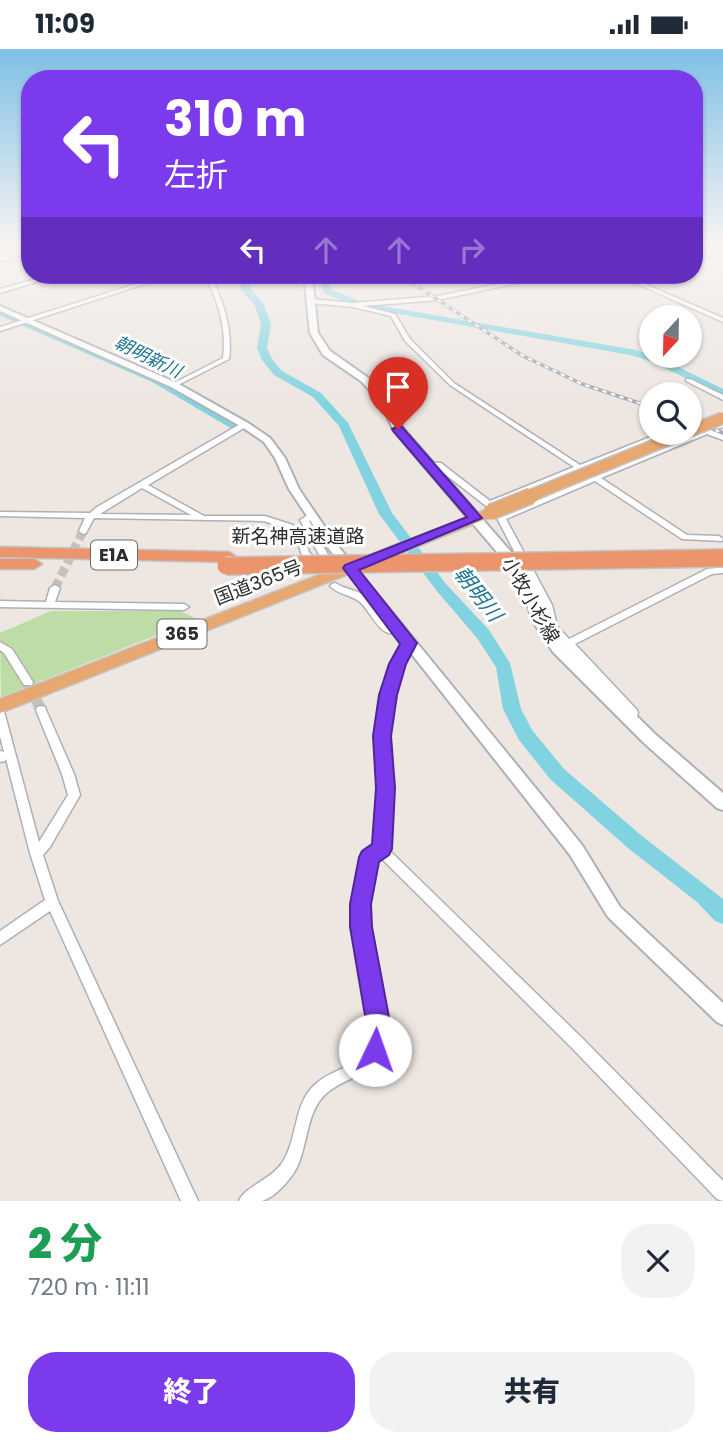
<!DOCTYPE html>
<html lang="ja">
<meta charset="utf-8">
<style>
:root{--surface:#fff;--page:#f2f2f3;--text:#1f2937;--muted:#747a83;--accent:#7c3aed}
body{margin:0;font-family:Poppins,"Noto Sans JP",sans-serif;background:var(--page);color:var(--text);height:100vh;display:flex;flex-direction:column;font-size:26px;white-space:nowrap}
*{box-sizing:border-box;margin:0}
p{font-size:23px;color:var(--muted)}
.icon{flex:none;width:38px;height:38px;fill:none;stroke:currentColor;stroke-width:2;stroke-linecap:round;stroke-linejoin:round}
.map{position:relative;height:1152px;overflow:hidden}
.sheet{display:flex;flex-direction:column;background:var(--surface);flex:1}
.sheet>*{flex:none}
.banner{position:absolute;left:21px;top:21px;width:682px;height:214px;border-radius:28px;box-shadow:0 2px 5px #0004;background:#7c3aed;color:#fff;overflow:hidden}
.needle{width:46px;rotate:202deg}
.fabs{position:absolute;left:639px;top:256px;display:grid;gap:14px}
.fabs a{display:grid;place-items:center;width:63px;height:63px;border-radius:50%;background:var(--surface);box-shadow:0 2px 5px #0004;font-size:35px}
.pin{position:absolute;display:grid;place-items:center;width:60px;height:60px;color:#fff;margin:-72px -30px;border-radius:50% 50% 50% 0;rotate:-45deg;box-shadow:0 0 7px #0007}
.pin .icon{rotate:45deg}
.me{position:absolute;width:77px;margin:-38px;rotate:3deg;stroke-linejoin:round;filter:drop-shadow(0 0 5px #0008)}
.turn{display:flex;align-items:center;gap:24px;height:147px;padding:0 28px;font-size:32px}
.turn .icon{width:91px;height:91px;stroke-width:2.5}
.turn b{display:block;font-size:49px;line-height:60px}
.lanes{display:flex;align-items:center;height:66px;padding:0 28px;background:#0003;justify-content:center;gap:35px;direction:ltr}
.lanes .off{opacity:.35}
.round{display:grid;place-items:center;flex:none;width:74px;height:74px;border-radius:28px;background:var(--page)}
.head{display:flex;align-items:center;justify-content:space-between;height:119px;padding:0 28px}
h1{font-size:42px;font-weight:800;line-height:52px;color:#1e9e55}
.cta{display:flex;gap:14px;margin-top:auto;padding:14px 28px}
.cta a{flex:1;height:80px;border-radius:28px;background:var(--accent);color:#fff;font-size:28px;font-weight:800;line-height:80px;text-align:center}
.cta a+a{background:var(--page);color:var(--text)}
.status{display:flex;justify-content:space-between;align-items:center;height:49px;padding:0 35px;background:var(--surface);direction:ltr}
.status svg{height:19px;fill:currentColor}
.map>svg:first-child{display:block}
</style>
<div class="status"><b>11:09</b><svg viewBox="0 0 49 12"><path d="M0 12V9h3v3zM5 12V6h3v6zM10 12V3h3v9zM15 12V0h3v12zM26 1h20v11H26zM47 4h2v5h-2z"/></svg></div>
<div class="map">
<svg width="723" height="1152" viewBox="0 0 723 1152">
<rect width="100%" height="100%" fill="#ede6e1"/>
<path fill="#bedca5" d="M51,562h129l17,8 -196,78 -1,-64z"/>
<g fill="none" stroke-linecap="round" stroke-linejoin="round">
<path fill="#82d3e1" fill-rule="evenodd" d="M241,226h8l2,14 12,14 8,21 -4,24 5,11 10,12 39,22 27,30 44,90 54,71 43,46 21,33 11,46 11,21 32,39 78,67 81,63v25l-8,-3 -18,-19 -69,-54 -78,-69 -31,-39 -16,-31 -7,-42 -19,-29 -41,-48 -57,-76 -40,-88 -26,-29 -39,-22 -12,-15 -5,-12 4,-24 -7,-20 -13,-14z
M318,226h8l6,15 33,13 271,47 22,7 65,32v7l-73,-35 -20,-6 -270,-48 -35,-13z
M0,260l160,69 84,49 -6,4 -4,-1 -82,-48 -152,-66z"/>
<path stroke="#c7c1bd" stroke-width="9" stroke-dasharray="9 4.5" stroke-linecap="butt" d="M55,539l28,-57"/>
<path stroke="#c7c1bd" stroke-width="11" stroke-dasharray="11 6" stroke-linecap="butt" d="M28,633l13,28"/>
<g stroke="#aeb0b7" stroke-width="3">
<path id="minor" d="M719,197h4v2l-14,8 -14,-3v-3l11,3z
M30,201v3l-30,8v-4z
M51,226h8l-59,18v-4z
M164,226h8l-172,56v-4z
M205,226h6c12,27 22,54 18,84l-53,27h-4v-2l51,-26c4,-30 -5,-56 -18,-83z
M545,226h10l-117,25 -75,6 32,8 15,25 44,44 126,82 83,-33h10l-87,36 10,7 108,-46h6l13,6v5l-16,-6 -106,44 86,57 32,1 4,3 -1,2 -40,-2 -87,-58 -89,38 46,86 5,21 12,13 138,-70 16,-2v6l-11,1 -137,70 62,66 1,3 -1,3h-8l-63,-69 -2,-1 -16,-19 -6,-22 -45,-87 93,-40 -11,-7 -87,35h-6l-50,-39 -9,-1 -4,-2 4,-2 14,1 49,38 84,-34 -124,-82 -45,-44 -14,-25 -38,-9 -43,-4 -3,-2 3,-2 43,4 85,-7z
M617,226h7l99,43v4z
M686,330h4l33,16v5l-37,-19z
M242,374h3l4,2 -101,60 56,31h61l28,9 11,12 5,15 10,11 3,-3 -22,-40 9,-6h6l1,2 -7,5 22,39 -9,11h-6l-14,-16 -6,-17 -9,-9 -23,-8 -170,-3 -8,15 -3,1 -4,-3 6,-13 -85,-2v-4l90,1 7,-6zM142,439l49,27 -91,-1z
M723,374v4l-6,2 -4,-2z
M335,534l8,4 15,5 7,4 25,30 12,3 2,2 -2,2c-5,1 -11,1 -16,-1 -9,-4 -18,-23 -26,-30 -10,-8 -21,-7 -30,-16l2,-2z
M55,536l5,3 -5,14 129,2 5,3 -5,3 -184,-3v-6l46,1 4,-14z
M409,591l5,3 -11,21 -14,56 -2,16 5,52 -4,61 194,189 141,143v20l-6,-2 -145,-151 -192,-191 -4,3c-5,23 -11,46 -8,69 5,35 24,76 18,111 -8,40 -44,34 -65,59 -14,18 -14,45 -23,66 -5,12 -22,32 -36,36 -6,0 -17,0 -23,0 5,-14 33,-22 43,-38 17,-25 10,-61 36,-81 15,-13 43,-16 51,-36 12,-30 -12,-88 -15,-121 -2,-23 5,-46 10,-68l2,-4 10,-7 4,-58 -3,-52 2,-16 14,-56 13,-23z
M0,593l12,7 21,33 -1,3h-8l-20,-32 -4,-3z
M41,657l4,1 1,3 28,64 6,21 -30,52 -7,8 15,46 140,300h-17l-131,-290 -50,34v-14l45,-31 -15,-47 -24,-94 -1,2 -5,1v-11l4,1 -4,-16v-25l4,1 1,3 34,127 29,-47 -6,-21 -26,-64 1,-3z"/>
</g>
<g stroke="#aeb0b7" stroke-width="4">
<path id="tertiary" d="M0,257l177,77 71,40 22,15 15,20 14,31 38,56 245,300 38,62 103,96v22l-6,-3 -109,-105 -38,-62 -241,-306 -40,-60 -14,-31 -11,-16 -22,-15 -71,-40 -171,-76z"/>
</g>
<g stroke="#aeb0b7" stroke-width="4">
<path id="secondary" d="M304,226h8l6,58 12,18 37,26 21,21 15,30 109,125 28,46 6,20 17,25 92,90 68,59v17l-6,-2 -74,-66 -90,-90 -21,-32 -6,-21 -24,-41 -108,-127 -14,-30 -19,-20 -38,-26 -13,-22z"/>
</g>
<g stroke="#c4c4c4" stroke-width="3">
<path id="trunk" d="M491,459l5,1 2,3 -2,3 -496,198v-14z"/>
</g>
<g stroke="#c4c4c4" stroke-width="3">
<path id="motorway" d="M0,498l229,5 8,5 -8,5 -229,-5z
M0,510h34l8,5 -8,5h-34z"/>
</g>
<use href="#minor" fill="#fff" fill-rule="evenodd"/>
<use href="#tertiary" fill="#fff" fill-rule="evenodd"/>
<use href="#secondary" fill="#fff" fill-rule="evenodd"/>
<use href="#trunk" fill="#e6a870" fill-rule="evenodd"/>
<use href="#motorway" fill="#ec956d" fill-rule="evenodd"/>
<g stroke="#a4a9b5" stroke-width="3.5">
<path id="rail" d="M400,226l123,81 59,28 69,23
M690,371l33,13"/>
</g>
<use href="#rail" stroke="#fff" stroke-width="2" stroke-dasharray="4.5" stroke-linecap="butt"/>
<g stroke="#c4c4c4" stroke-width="14" stroke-linecap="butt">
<path id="trunk-bridge-far1" d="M690,382l33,-13
M527,448l160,-65"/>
</g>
<g stroke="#c4c4c4" stroke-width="18" stroke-linecap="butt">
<path id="trunk-bridge" d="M491,463l40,-16"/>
</g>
<g stroke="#c4c4c4" stroke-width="20" stroke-linecap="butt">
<path id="motorway-bridge" d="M226,517l497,-8"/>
</g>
<use href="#trunk-bridge-far1" stroke="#e6a870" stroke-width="11"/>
<use href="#trunk-bridge" stroke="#e6a870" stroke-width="15"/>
<use href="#motorway-bridge" stroke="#ec956d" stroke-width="17"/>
</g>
<linearGradient id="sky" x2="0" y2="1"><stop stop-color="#7fc0e5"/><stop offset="0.55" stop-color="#f7f4f2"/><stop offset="1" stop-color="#f7f4f2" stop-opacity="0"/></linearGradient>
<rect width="723" height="355" fill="url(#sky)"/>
<path fill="#7c3aed" stroke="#51269a" stroke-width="2" d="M398,377l4,1 80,91 -123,52 58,73 -11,21 -9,31 -6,41 4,52 -3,61 -3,6 -10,7 -8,42 1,23 20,106 -8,26 -9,3 -8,-3 -4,-9 5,-17 -18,-106v-23l9,-47 3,-6 10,-7 4,-56 -3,-52 6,-41 10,-31 11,-20 -57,-76 2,-3 122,-48 -73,-85 -2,-3z"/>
<g text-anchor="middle" stroke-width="6" stroke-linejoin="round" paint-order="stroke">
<g font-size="18" font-style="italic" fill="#1e7690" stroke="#fff">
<text transform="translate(148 308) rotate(26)" y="6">朝明新川</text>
</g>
<g fill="#fff" stroke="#6c6c6c" stroke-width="2">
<rect x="91" y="491.5" width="46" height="29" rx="5"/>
<rect x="157.5" y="570.5" width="49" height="29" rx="5"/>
</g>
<g font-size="18" font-weight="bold" fill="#2d2d2d">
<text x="114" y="512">E1A</text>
<text x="182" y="591">365</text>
</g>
<g font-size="19" fill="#2d2d2d" stroke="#fff">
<text x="298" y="494">新名神高速道路</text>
<text transform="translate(258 533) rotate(-21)" y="7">国道365号</text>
<text transform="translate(531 551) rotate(60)" y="7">小牧小杉線</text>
</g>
<g font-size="21" font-style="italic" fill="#1e7690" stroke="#fff">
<text transform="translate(478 545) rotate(52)" y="7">朝明川</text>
</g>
</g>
</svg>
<div class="fabs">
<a><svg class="needle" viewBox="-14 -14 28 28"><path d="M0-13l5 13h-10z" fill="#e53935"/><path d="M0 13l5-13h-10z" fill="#747a83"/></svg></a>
<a><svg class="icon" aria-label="search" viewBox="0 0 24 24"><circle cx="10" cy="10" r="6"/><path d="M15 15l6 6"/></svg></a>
</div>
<div class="pin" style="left:398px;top:380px;background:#d93025"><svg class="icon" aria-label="arrive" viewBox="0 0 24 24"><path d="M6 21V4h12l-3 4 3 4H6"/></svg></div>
<svg class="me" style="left:375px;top:1001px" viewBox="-20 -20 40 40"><circle r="19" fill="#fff"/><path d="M0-13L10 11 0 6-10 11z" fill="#7c3aed"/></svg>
<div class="banner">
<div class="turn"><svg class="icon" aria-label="left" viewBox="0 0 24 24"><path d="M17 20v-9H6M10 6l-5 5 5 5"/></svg><div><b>310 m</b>左折</div></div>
<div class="lanes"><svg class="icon" aria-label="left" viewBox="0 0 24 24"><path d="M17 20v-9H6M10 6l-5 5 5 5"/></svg><svg class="icon off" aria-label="ahead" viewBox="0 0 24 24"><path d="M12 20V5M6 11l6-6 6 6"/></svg><svg class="icon off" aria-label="ahead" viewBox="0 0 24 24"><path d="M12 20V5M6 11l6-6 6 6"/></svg><svg class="icon off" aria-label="right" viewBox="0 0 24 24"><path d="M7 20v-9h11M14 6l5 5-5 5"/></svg></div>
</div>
</div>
<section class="sheet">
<div class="head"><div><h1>2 分</h1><p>720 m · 11:11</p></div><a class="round"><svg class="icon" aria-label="close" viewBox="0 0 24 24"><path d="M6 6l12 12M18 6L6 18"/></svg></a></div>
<div class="cta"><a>終了</a><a>共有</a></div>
</section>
